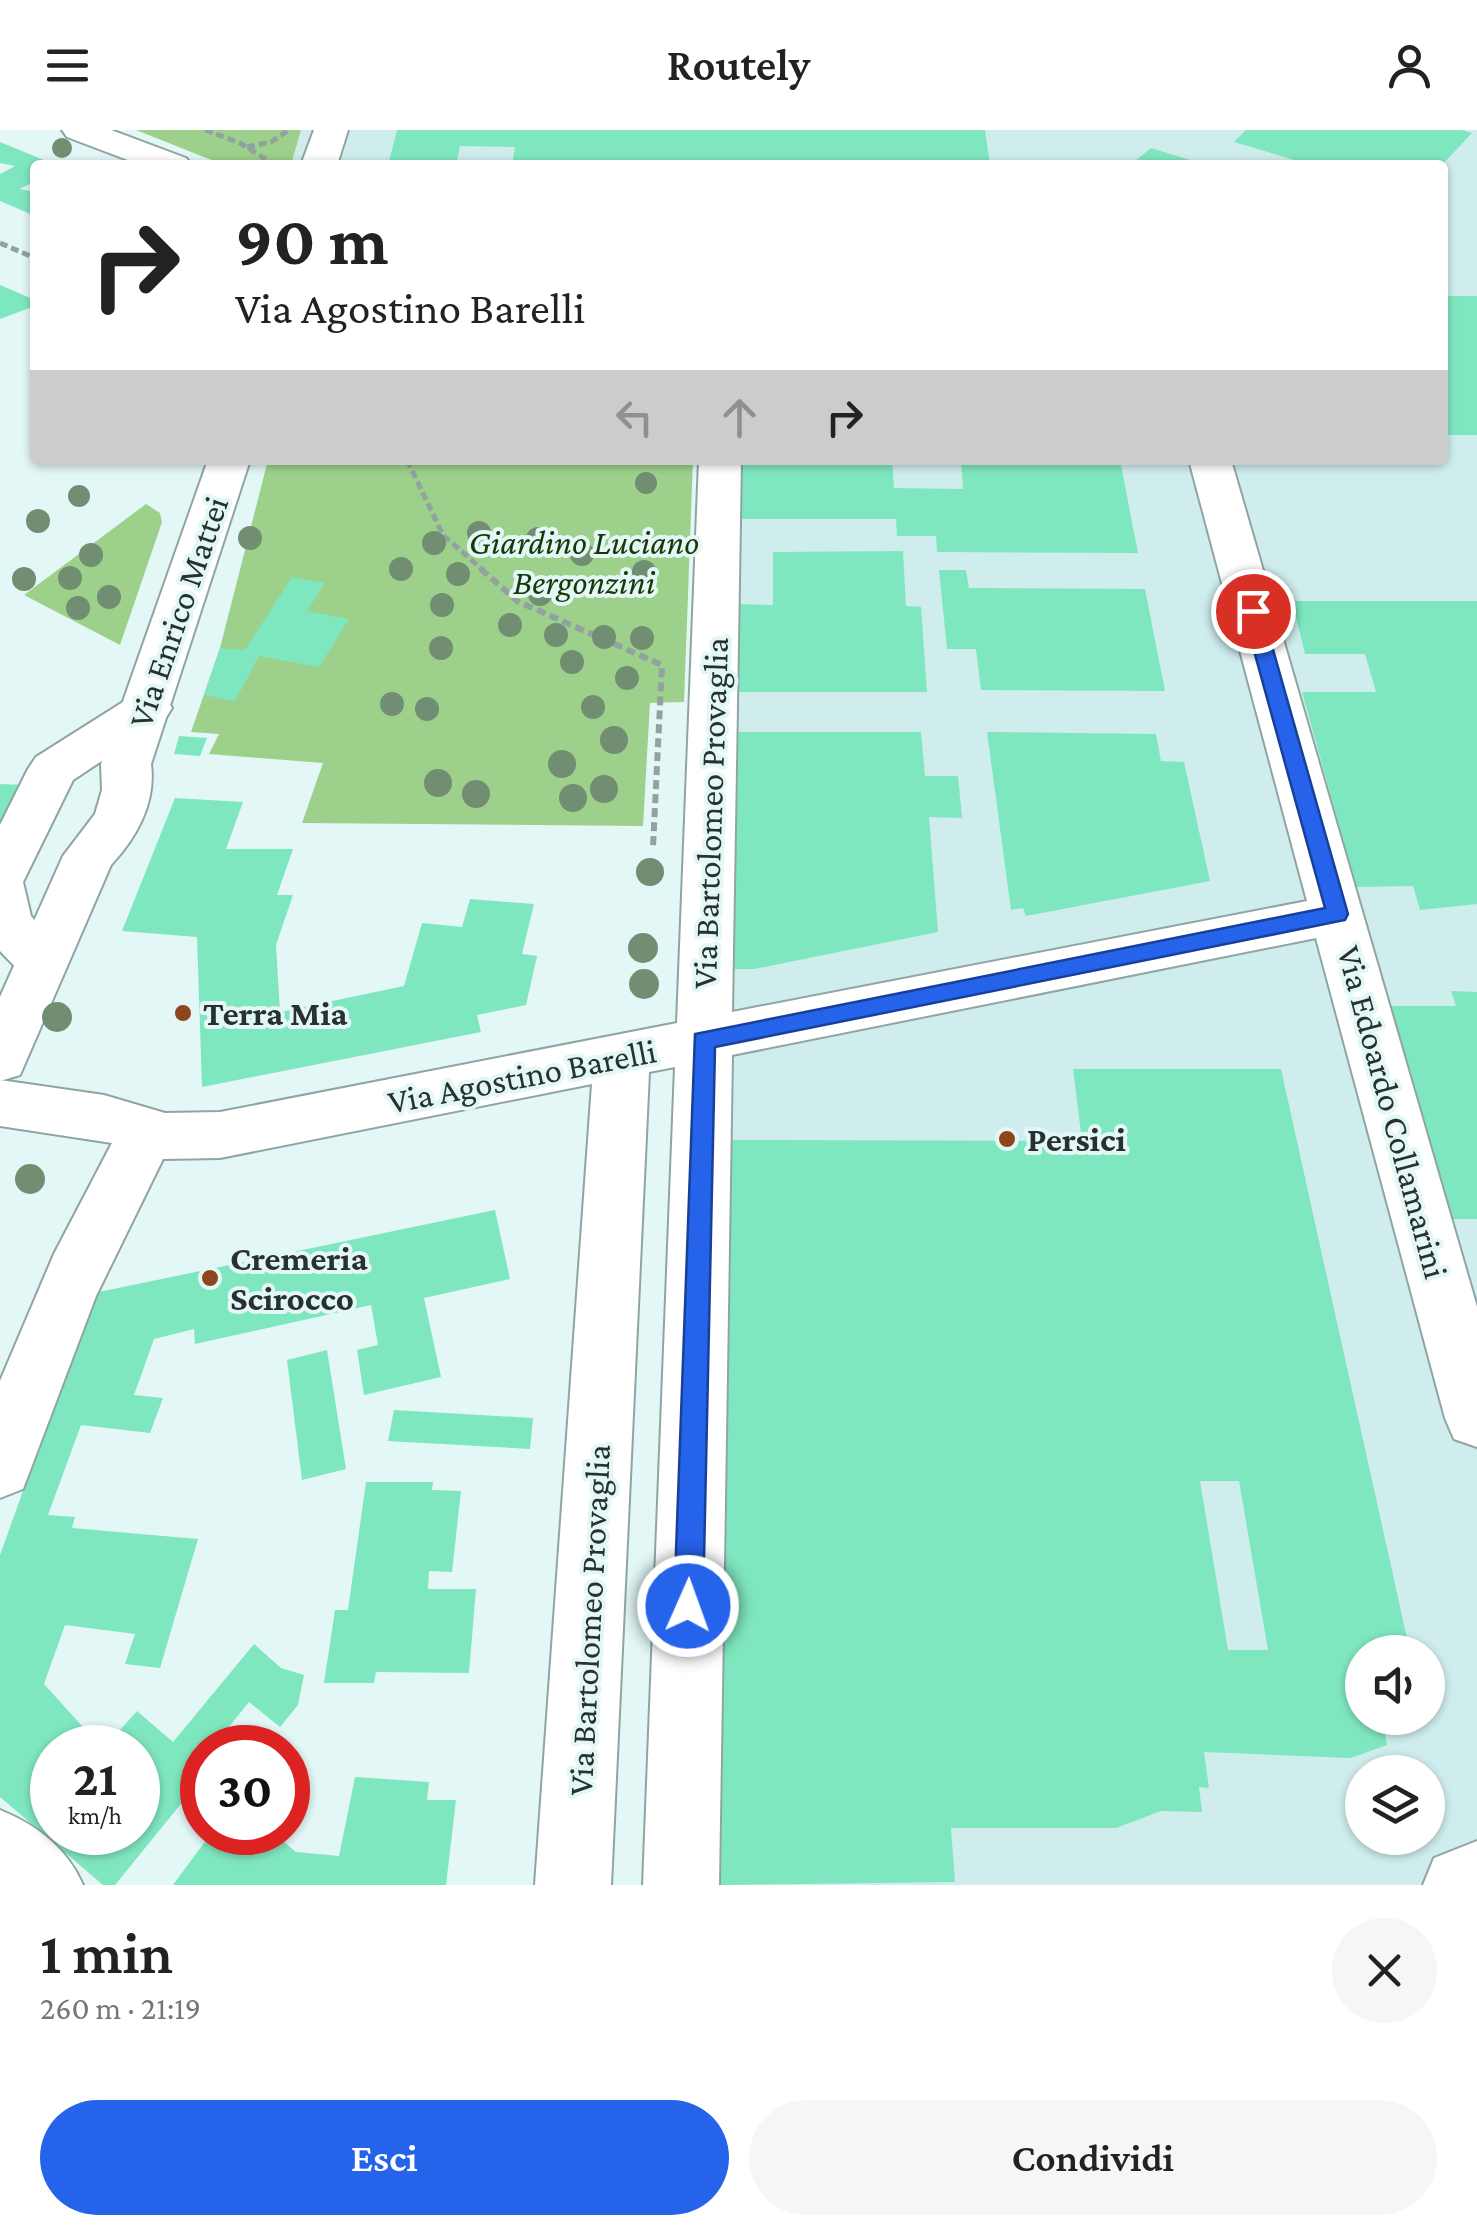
<!DOCTYPE html>
<html lang="it">
<meta charset="utf-8">
<style>
:root{--surface:#fff;--page:#f6f6f6;--text:#222;--muted:#767676;--accent:#2563eb}
body{margin:0;font-family:"Crimson Pro",serif;background:var(--page);color:var(--text);height:100vh;display:flex;flex-direction:column;font-size:38px;white-space:nowrap}
*{box-sizing:border-box;margin:0}
p{font-size:32px;color:var(--muted)}
.icon{flex:none;width:55px;height:55px;fill:none;stroke:currentColor;stroke-width:2;stroke-linecap:round;stroke-linejoin:round}
.map{position:relative;height:1755px;overflow:hidden}
.side{display:flex;flex-direction:column;background:var(--surface);flex:1}
.side>*{flex:none}
.hud{position:absolute;left:30px;top:30px;width:1418px;height:305px;border-radius:10px;box-shadow:0 2px 8px #0004;background:#fff;color:var(--text);overflow:hidden}
.controls{position:absolute;left:1345px;top:1505px;display:grid;gap:20px}
.controls a{display:grid;place-items:center;width:100px;height:100px;border-radius:50%;background:var(--surface);box-shadow:0 2px 8px #0004;font-size:50px}
.speed{position:absolute;left:30px;top:1595px;display:flex;gap:20px;font-size:50px;font-weight:700;text-align:center}
.speed>*{display:grid;place-content:center;width:130px;height:130px;border-radius:50%;background:var(--surface);box-shadow:0 2px 8px #0004;line-height:1}
.speed small{font-size:25px;font-weight:400}
.speed .limit{border:15px solid #d22;background:#fff;color:#111}
.pin{position:absolute;display:grid;place-items:center;width:85px;height:85px;color:#fff;margin:-42px;border:5px solid #fff;border-radius:50%;box-shadow:0 2px 10px #0007}
.me{position:absolute;width:110px;margin:-55px;rotate:2deg;stroke-linejoin:round;filter:drop-shadow(0 0 8px #0008)}
.turn{display:flex;align-items:center;gap:35px;height:210px;padding:0 40px;font-size:45px}
.turn .icon{width:130px;height:130px;stroke-width:2.5}
.turn b{display:block;font-size:70px;line-height:85px}
.lanes{display:flex;align-items:center;height:95px;padding:0 40px;background:#0003;justify-content:center;gap:50px;direction:ltr}
.lanes .off{opacity:.35}
.round{display:grid;place-items:center;flex:none;width:105px;height:105px;border-radius:52px;background:var(--page)}
.summary{display:flex;align-items:center;justify-content:space-between;height:170px;padding:0 40px}
h1{font-size:60px;font-weight:600;line-height:75px}
.cta{display:flex;gap:20px;margin-top:auto;padding:20px 40px}
.cta a{flex:1;height:115px;border-radius:60px;background:var(--accent);color:#fff;font-size:40px;font-weight:600;line-height:115px;text-align:center}
.cta a+a{background:var(--page);color:var(--text)}
header{display:flex;justify-content:space-between;align-items:center;height:130px;padding:0 40px;background:var(--surface);font-size:45px;font-weight:600}
.map>svg:first-child{display:block}
</style>
<header><svg class="icon" aria-label="menu" viewBox="0 0 24 24"><path d="M4 6h16M4 12h16M4 18h16"/></svg>Routely<svg class="icon" aria-label="person" viewBox="0 0 24 24"><circle cx="12" cy="8" r="4"/><path d="M4 21q1-7 8-7t8 7"/></svg></header>
<div class="map">
<svg width="1477" height="1755" viewBox="0 0 1477 1755">
<rect width="100%" height="100%" fill="#e3f7f7"/>
<path fill="#cfeded" fill-rule="evenodd" d="M301,0h1176v1755h-815l54,-1425h726v-295h-1151zM1362,1522h66v66h-66zM1362,1642h66v66h-66z"/>
<path fill="#9dd08b" d="M136,0h165l-10,35h-67z
M268,330h425l-9,242 -34,1 -7,123 -341,-3 21,-60 -114,-9 10,-20 -28,-2 29,-84z
M146,374l14,9 2,9 -42,123 -96,-50z"/>
<path fill="#7fe7bf" fill-rule="evenodd" d="M397,0h588l5,35h-478l3,-18 -55,-1 -4,19h-68z
M1246,0h216l10,3 -30,32h-131l-77,-23z
M0,12l56,23h-21v16l-15,8 15,3v24l-35,-15v-27l15,-8 -15,-3z
M1151,18l52,16v1h-73z
M0,155l35,15v6l-35,13z
M1442,166h35v139h-35z
M736,330h156l2,28 69,1 -2,-29h159l18,93 -201,-1 -1,-16h-39l-1,-17h-160z
M903,421l3,55 15,1 6,85h-197l2,-88 41,1v-53z
M939,440h27l3,18 176,1 20,102 -184,-1 -5,-41h-29z
M292,447l33,6 -18,28 42,8 -30,48 -60,-11 -24,45 -31,-6 16,-47 25,2z
M1292,471h185v303l-57,6 -7,-24 -57,1 -54,-195h74l-11,-38h-60z
M735,602h186l4,44h33l4,42 -33,-1 9,115 -184,37h-21z
M987,602l169,2 5,27 23,1 26,119 -184,35 -3,-8 -12,2z
M179,606l28,2 -7,18 -26,-2z
M0,654l27,1 -27,66z
M175,668l68,4 -17,47h67l-16,46h16l-17,50 4,67 124,-26 18,-63 40,4 8,-28 64,5 -12,50 15,2 -11,49 -49,10 4,17 -279,55 -5,-150 -75,-6z
M1451,861l26,1v227h-30l-59,-213h68z
M1073,939h208l129,583h-48v66h20l5,27 -36,13 -147,-6 5,36 -10,-1 3,25 -41,-1 -45,17h-165l4,54 -234,3 7,-745 354,1zM1200,1351h39l29,169h-40z
M495,1080l15,69 -86,19 17,79 -77,18 -7,-45 21,-5 -7,-40 -176,39 -1,-15 -40,10 -20,56 29,3 -13,35 -69,-8 -33,90 27,2 -3,11 126,11 -38,129 -35,-4 10,-30 -70,-9 -21,59 58,64h-50v84h86v-84h-34l33,-37 36,31 81,-98 27,24 23,7 -6,30 -18,22 -31,-25 -37,46h-10l-3,15 3,15 -87,107h-12l-103,-88v-242l94,-262z
M327,1220l19,119 -44,11 -15,-120z
M394,1280l139,8 -3,31 -142,-8z
M366,1352h67l-1,8 29,1 -9,81 -23,-1 -1,18h48l-7,84 -93,-1 -2,11h-50l11,-73h13z
M355,1647l74,5 -2,18h29l-10,85h-273l39,-53h60l24,20 43,4z"/>
<g fill="none" stroke-linecap="round" stroke-linejoin="round">
<g stroke="#91a4a4" stroke-width="4">
<path id="minor" d="M62,0h49l75,28 6,7h-51l-74,-28z
M699,330h42l-9,552 575,-111 -118,-441h42l246,847v140l-23,-8 -9,-21 -129,-480 -584,117 -13,830h-76l32,-818 -26,5 -38,813h-76l57,-801 -372,74 -57,1 -67,137 -73,193 -23,9v-117l54,-127 58,-111 -112,-17v-46l104,15 61,18 55,-1 457,-89z
M148,562l17,5 7,11 -7,11 -92,61 -50,102 8,34 38,45 -8,14c-30,10 -41,-3 -61,-24v-126l28,-56 8,-12 95,-60z
M0,1680c37,15 67,38 83,75h-83z
M1477,1711v44h-54l11,-27z"/>
</g>
<g stroke="#91a4a4" stroke-width="4">
<path id="major" d="M314,0h34l-11,35h-36z
M208,330h42l-99,304c5,39 -14,73 -40,101l-91,210 -20,6v-84l63,-141 32,-42 7,-24 -1,-26z"/>
</g>
<path stroke="#92a1a1" stroke-width="5" stroke-dasharray="8 4" stroke-linecap="butt" d="M205,0l35,13 35,22
M247,17l24,-5 18,-12
M251,35l14,-7
M0,113l35,15
M407,330l36,75 41,36"/>
<path stroke="#92a1a1" stroke-width="6" stroke-dasharray="9 5" stroke-linecap="butt" d="M481,439l36,32 145,64 -9,182"/>
<use href="#minor" fill="#fff" fill-rule="evenodd"/>
<use href="#major" fill="#fff" fill-rule="evenodd"/>
</g>
<g fill="#728e72">
<circle cx="62" cy="18" r="10"/>
<circle cx="646" cy="353" r="11"/>
<circle cx="79" cy="366" r="11"/>
<circle cx="38" cy="391" r="12"/>
<circle cx="479" cy="403" r="12"/>
<circle cx="250" cy="408" r="12"/>
<circle cx="538" cy="409" r="12"/>
<circle cx="434" cy="413" r="12"/>
<circle cx="582" cy="424" r="12"/>
<circle cx="91" cy="425" r="12"/>
<circle cx="401" cy="439" r="12"/>
<circle cx="644" cy="442" r="12"/>
<circle cx="458" cy="444" r="12"/>
<circle cx="70" cy="448" r="12"/>
<circle cx="24" cy="449" r="12"/>
<circle cx="540" cy="464" r="12"/>
<circle cx="109" cy="467" r="12"/>
<circle cx="442" cy="475" r="12"/>
<circle cx="78" cy="478" r="12"/>
<circle cx="510" cy="495" r="12"/>
<circle cx="556" cy="505" r="12"/>
<circle cx="604" cy="507" r="12"/>
<circle cx="642" cy="508" r="12"/>
<circle cx="441" cy="518" r="12"/>
<circle cx="572" cy="532" r="12"/>
<circle cx="627" cy="548" r="12"/>
<circle cx="392" cy="574" r="12"/>
<circle cx="593" cy="577" r="12"/>
<circle cx="427" cy="579" r="12"/>
<circle cx="614" cy="610" r="14"/>
<circle cx="562" cy="634" r="14"/>
<circle cx="438" cy="653" r="14"/>
<circle cx="604" cy="659" r="14"/>
<circle cx="476" cy="664" r="14"/>
<circle cx="573" cy="668" r="14"/>
<circle cx="650" cy="742" r="14"/>
<circle cx="643" cy="818" r="15"/>
<circle cx="644" cy="854" r="15"/>
<circle cx="57" cy="887" r="15"/>
<circle cx="30" cy="1049" r="15"/>
</g>
<path fill="#2563eb" stroke="#184099" stroke-width="2.5" d="M1253,475l9,6 86,303 -3,6 -630,127 -12,559 -4,10 -11,4 -10,-4 -4,-10 21,-572 630,-126 -82,-297z"/>
<g fill="#8c481c" stroke="#e3f7f7" stroke-width="4">
<circle cx="183" cy="883" r="10"/>
<circle cx="1007" cy="1009" r="10"/>
<circle cx="210" cy="1148" r="10"/>
</g>
<g text-anchor="middle" stroke-width="8" stroke-linejoin="round" paint-order="stroke">
<g font-size="35" font-style="italic" fill="#163806" stroke="#e3f7f7">
<text x="584" y="424">Giardino Luciano<tspan x="584" dy="40">Bergonzini</tspan></text>
</g>
<g font-size="35" fill="#283030" stroke="#e3f7f7">
<text transform="translate(178 482) rotate(-71)" y="12">Via Enrico Mattei</text>
<text transform="translate(710 683) rotate(-88)" y="12">Via Bartolomeo Provaglia</text>
<text transform="translate(522 946) rotate(-11)" y="12">Via Agostino Barelli</text>
<text transform="translate(1393 982) rotate(75)" y="12">Via Edoardo Collamarini</text>
<text transform="translate(589 1490) rotate(-87)" y="12">Via Bartolomeo Provaglia</text>
</g>
<g font-size="35" font-weight="bold" fill="#283030" stroke="#e3f7f7" text-anchor="start">
<text x="203" y="895">Terra Mia</text>
<text x="1027" y="1021">Persici</text>
<text x="230" y="1140">Cremeria<tspan x="230" dy="40">Scirocco</tspan></text>
</g>
</g>
</svg>
<div class="controls">
<a><svg class="icon" aria-label="sound" viewBox="0 0 24 24"><path d="M4 9h4l5-4v14l-5-4H4zM17 9q2 3 0 6"/></svg></a>
<a><svg class="icon" aria-label="layers" viewBox="0 0 24 24"><path d="M12 4l9 5-9 5-9-5zM3 14l9 5 9-5"/></svg></a>
</div>
<div class="speed"><div>21<small>km/h</small></div><div class="limit">30</div></div>
<div class="pin" style="left:1253px;top:481px;background:#d93025"><svg class="icon" aria-label="arrive" viewBox="0 0 24 24"><path d="M6 21V4h12l-3 4 3 4H6"/></svg></div>
<svg class="me" style="left:688px;top:1476px" viewBox="-20 -20 40 40"><circle r="17" fill="#2563eb" stroke="#fff" stroke-width="3"/><path d="M0-11L8 9 0 5-8 9z" fill="#fff"/></svg>
<div class="hud">
<div class="turn"><svg class="icon" aria-label="right" viewBox="0 0 24 24"><path d="M7 20v-9h11M14 6l5 5-5 5"/></svg><div><b>90 m</b>Via Agostino Barelli</div></div>
<div class="lanes"><svg class="icon off" aria-label="left" viewBox="0 0 24 24"><path d="M17 20v-9H6M10 6l-5 5 5 5"/></svg><svg class="icon off" aria-label="ahead" viewBox="0 0 24 24"><path d="M12 20V5M6 11l6-6 6 6"/></svg><svg class="icon" aria-label="right" viewBox="0 0 24 24"><path d="M7 20v-9h11M14 6l5 5-5 5"/></svg></div>
</div>
</div>
<section class="side">
<div class="summary"><div><h1>1 min</h1><p>260 m · 21:19</p></div><a class="round"><svg class="icon" aria-label="close" viewBox="0 0 24 24"><path d="M6 6l12 12M18 6L6 18"/></svg></a></div>
<div class="cta"><a>Esci</a><a>Condividi</a></div>
</section>
